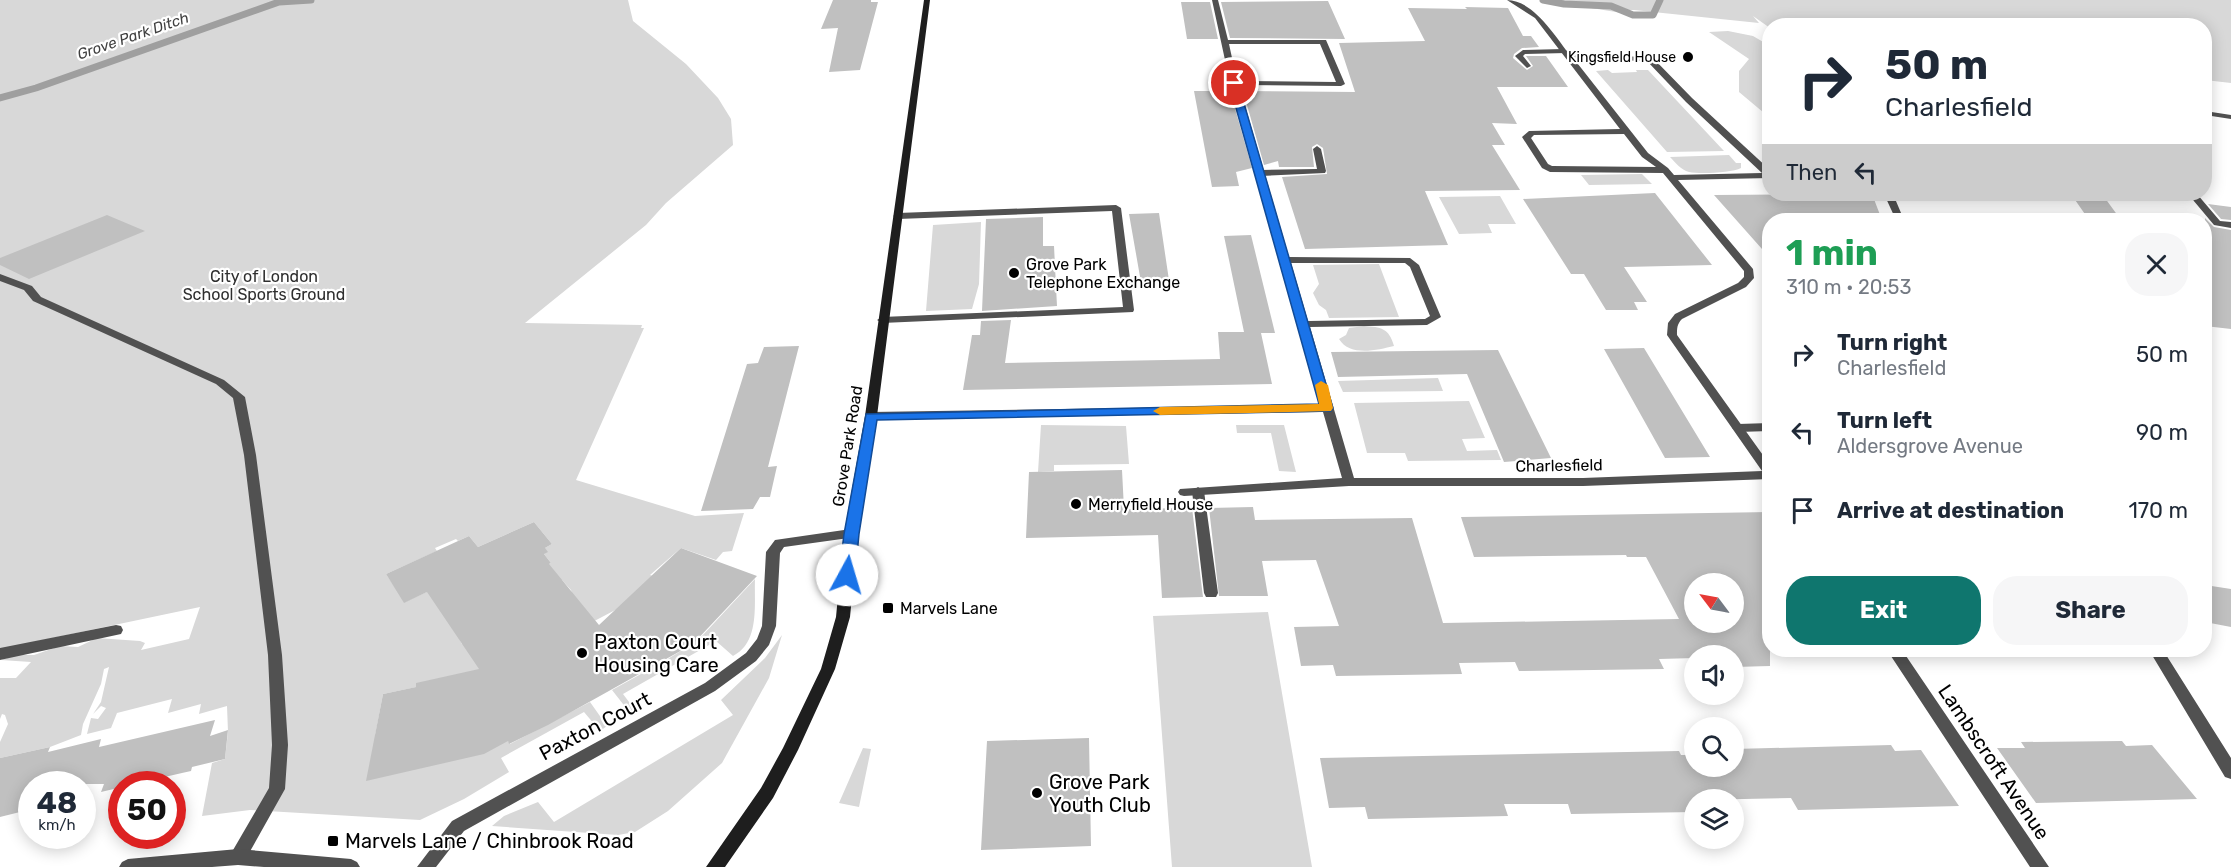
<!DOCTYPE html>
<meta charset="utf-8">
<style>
:root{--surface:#fff;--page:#f6f6f7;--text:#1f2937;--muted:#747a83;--accent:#0f766e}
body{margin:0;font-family:Rubik,sans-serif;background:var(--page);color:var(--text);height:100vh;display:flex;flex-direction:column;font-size:22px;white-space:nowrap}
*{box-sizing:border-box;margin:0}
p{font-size:20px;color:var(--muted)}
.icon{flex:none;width:33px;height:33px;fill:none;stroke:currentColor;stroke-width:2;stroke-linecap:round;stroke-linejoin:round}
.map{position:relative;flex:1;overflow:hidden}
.drawer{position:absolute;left:1762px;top:213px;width:450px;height:444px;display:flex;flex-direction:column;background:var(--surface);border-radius:24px;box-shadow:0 3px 15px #0003}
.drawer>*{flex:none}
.top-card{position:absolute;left:1762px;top:18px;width:450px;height:183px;border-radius:24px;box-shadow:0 3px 15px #0003;background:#fff;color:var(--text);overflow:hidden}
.needle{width:39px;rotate:302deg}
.fabs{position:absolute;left:1684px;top:573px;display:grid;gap:12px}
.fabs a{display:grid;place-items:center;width:60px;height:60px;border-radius:50%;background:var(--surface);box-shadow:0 3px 15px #0003;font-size:30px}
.speed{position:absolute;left:18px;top:771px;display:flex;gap:12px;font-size:30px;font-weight:700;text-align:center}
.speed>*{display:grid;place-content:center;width:78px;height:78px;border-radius:50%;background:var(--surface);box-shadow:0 3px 15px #0003;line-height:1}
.speed small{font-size:15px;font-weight:400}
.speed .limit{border:9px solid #d22;background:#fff;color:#111}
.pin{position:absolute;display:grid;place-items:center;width:51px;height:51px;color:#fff;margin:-26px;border:3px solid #fff;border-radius:50%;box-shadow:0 2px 6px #0007}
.me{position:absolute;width:66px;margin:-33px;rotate:6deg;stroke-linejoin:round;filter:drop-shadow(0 0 4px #0008)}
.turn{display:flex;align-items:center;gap:21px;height:126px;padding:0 24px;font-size:27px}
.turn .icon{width:78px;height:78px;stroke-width:2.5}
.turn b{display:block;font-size:42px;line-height:51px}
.then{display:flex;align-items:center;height:57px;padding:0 24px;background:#0003;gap:12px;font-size:22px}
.round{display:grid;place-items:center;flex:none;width:63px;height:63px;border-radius:24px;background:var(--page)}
.head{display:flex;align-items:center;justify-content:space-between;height:102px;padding:0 24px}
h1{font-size:36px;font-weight:700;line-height:45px;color:#1e9e55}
.button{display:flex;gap:12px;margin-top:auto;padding:12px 24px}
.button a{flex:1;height:69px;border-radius:24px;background:var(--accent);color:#fff;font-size:24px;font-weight:700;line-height:69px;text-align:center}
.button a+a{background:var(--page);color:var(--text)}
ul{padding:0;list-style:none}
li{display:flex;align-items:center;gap:18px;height:78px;padding:0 24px}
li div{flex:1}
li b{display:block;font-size:22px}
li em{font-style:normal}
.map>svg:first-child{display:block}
</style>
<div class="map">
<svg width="2231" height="867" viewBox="0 0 2231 867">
<rect width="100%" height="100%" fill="#fff"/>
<path fill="#d8d8d8" d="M0,0h628l5,21 53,43 32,34 13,21 2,26 -67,58 -20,22 -121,98 117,2 -1,3h3l-68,152 119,36 49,-3 -12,38 -9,1 -7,8 -35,-12 -31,27 3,1 -11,20 -61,32 -10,-38 -9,-10 -3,2 -13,-16 5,-3 -7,-9 1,-6 7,-4 -18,-22 -56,25 -9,-11 -11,5 -2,-2 -21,9 2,3 -51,23 19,28 28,-13 29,55 5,-2 31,28 -115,24 -8,42 133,5 2,3 80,-42 17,24 -7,5 -16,-19 -83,46 8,14 -45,27 -44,21 -170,-10 -48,6 10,-53 13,-4 3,-27 -1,-26 -28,8 2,-10 -33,9 4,-14 -55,14 -6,15 -24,6 4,-16 7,1 8,-11 -5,-2 -8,8 8,-12 8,-35 -5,2 -3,15 -18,40 -2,11 -31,12 -50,11v-16l8,-18 -3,-9 -3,-1 -2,5v-41h16l15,-16 -30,-2 16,-5h17l26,-9 18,1 19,-9 43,3 5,2 -4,7 48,-11 11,-32 -200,42z
M1542,0h689v83l-26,-3v-54h-435v2l-17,-12 6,7 -125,-13h-10l-2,3z
M1728,31l25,5 17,10v72l-31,-26v-21l10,-12 -40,-27z
M1608,70l4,3 25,-1 -1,-2h12l76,81 -57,1 -71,-81z
M1729,155l7,8h5v5c-9,5 -42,6 -52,4 -8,-2 -14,-10 -19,-15z
M1642,174l10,10 -63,1 -8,-10z
M1500,196l16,28h-28l4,9 -33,1 -20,-37z
M981,222l-2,62 -7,25 -46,2 7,-86z
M1379,264l20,53 -70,1 -3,-8 -7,-5 -6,-12 6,-9 -6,-19z
M1364,326c17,1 25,2 30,20 -17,4 -44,11 -55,-7l7,-4 3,-7z
M1438,378l5,13 -100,1 -5,-11z
M1469,401l16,37 -23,1 5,12 30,-1 4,10 -93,1 -3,-8h-38l-13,-50z
M1041,425l85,1 3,38 -75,1v6l-16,1z
M1236,425h48l12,47 -17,-1 -8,-38h-34z
M755,579c-1,26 5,63 -22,77l-17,-15 -93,53 12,16 -5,3 -18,-23 38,-21 -2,-4 14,-9 4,4 18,-11 -2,-3 20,-10z
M1268,612l44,255h-140l-19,-251z
M782,635l-13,43 -47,85 -54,48 -33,21 -17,3 -126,-9 12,-10 34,-14 16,20 179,-107 -12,-15 44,-42z
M863,748l8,1 -12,58 -20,-4z"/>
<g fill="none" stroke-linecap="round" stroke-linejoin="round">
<path stroke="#9f9f9f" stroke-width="7" d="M1543,0l21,4 47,2 22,9h20l7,-15
M0,98l36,-10 243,-86 32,-2"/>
</g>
<path fill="#c0c0c0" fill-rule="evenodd" d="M833,0h38v2h7l-18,68 -31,2 9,-44 -17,1z
M1328,1l17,38 -115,-1 -9,-36z
M1181,2h29l8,37h-31z
M1465,7l43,1 15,28h8l8,11 -17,1 -8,6 -1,4 14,12 6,-4 -7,-10h20l22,31h-71l20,37 -25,-1 13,22h-13l28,45 -95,1 23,54 -143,4 -23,-72 45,-3 -4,-26 -6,-4 -5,3 2,20h-35l-1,-6 -14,4 -21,-74 112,1 -16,-49 86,-2 -17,-33 59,1z
M1194,91h36l22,77 -16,4 3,14 -27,1z
M1655,193l57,72 -88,2 23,35h-13l4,8h-32l-22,-36h-13l-48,-75z
M1872,194l10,26h-112v38l-56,-63z
M2071,194h31l19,26h-32z
M2208,204l23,3v13l-10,-1z
M1159,213l11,74 -28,1 -13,-74z
M107,215l38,16 -116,48 -29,-14v-7z
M1043,217v29h11l3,60 -75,5 4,-92z
M2205,218l9,9 17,3v99l-26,-3z
M1251,235l24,98h-14l11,51 -309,6 9,-55h8l1,-14 30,-1 -6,43 215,-4 -2,-27h26l-20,-96z
M799,346l-31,121 9,-1 -7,31h-10l-7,12 -52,2 46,-147 11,-1 6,-16z
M1644,348l66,109 -45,1 -61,-109z
M1498,350l53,108 -47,4 -37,-88 -129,3 -7,-25z
M1122,470l2,39 68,-1 11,89 -41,1 -4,-63 -132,3 3,-66z
M1253,507l2,13 157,-2 31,105 236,-4 -33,-62h-19l-1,-2 -152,2 -13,-40 309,-5v154l-36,1v-11h-39v2l-36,1 5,10 -145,2 -4,-9 -56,1 3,11 -126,2 -3,-11 -32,1 -7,-39 45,-1 -23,-66 -54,1 6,35h-49l-10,-88zM1695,584h39v38h-39z
M534,522l18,22 -7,4 3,4 -4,2 7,9 -2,1 50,61 82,-77 76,28 -64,68 -145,81 -39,19 -1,-3 -24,13 -118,27 17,-87 33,-7v-4l63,-14 -52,-77 -23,11 -18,-29 83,-38 9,11z
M2205,585l26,4v38l-26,-5z
M215,720l-5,16 18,-6 -3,29 -33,8 -1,4 -9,2 -48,11h-12v3l-21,5 3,-8h-72v25l-32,8v-59l50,-11 -2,5 53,-13 -2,8z
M1089,738l2,108 -110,4 6,-109z
M2122,741l4,5 26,-1 45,54 -161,4 -39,-55h28l-4,-6z
M1891,745l4,6 26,-1 38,56 -161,4 -7,-12 -96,2v12l-124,2 -3,-10h-64l4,12 -140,3 -3,-12 -36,1 -9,-50 359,-7 2,4h14v11h39v-17z"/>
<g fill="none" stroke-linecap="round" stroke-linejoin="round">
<path fill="#515151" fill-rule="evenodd" d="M1563,49l4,2 -1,2 -41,1 -2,2 8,10 -4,2 -12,-12 8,-6z
M1317,146l4,3 5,22 -1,2 -64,3 -4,-3 4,-3 56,-1 -4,-20z
M1116,205l5,3 13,102 -1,2 -251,11 -5,-3 5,-3 241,-10 -11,-96 -214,8 -5,-3 5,-3z
M0,274l32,12 9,11 183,83 21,17 11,58 26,200 6,90 -3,44 -41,73 -6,3 -6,-3 -3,-5 40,-69 3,-43 -4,-90 -24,-200 -11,-57 -17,-14 -183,-83 -9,-11 -24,-9z
M1770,423v8l-32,1 -6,-4 6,-4z
M1198,487l6,4 14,102 -2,4h-10l-2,-4 -12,-102z
M116,625l5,1 2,4 -2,4 -121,26v-12z"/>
<path fill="#515151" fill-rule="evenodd" d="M1212,0h6l10,40h98l19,44 -4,2 -102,-1 50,172 121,1 9,7 22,52 -14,8 -117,2 44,151h229l179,-7 -95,-136 1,-12 7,-9 63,-31 6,-6v-6l-81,-98 -113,-1 -8,-4 -20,-31 7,-6 91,-2 -85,-111 -28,-18c26,0 48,36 63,55l82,2 40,41 78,72v8l-92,2 75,89 1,9 -8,9 -64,32c-5,5 -5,9 -5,16l93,130v14l-187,7h-234l-165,10 -4,-1 -2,-3 2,-3 162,-11 -19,-66 -456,7 -2,-3 2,-3 4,-1 450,-7 -91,-322zM1229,44h91l16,38 -99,-1zM1574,59l73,2 39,41 76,71 -88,2 -6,-7 -20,-15zM1624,134l18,23 14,10 -104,-1 -4,-2 -17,-26 3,-3zM1291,263h114l5,4 20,49 -5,3 -117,2z
M2205,111l26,4v4l-26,-4z
M1884,194h9l11,26h-8z
M2188,194h9l23,27 11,1v6l-17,-3z
M851,529l5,2 2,3 -2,3 -72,10 -4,6 -4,73 -7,19 -13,16 -41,30 -251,140 -28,36h-19l35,-46 253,-138 41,-30 11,-14 5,-13 4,-74 9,-12z
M1887,650h15l147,217h-19z
M2149,650h14l68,108v21l-6,-2z"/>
<path fill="#515151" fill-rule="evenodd" d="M238,849l113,10 6,3 3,5h-96l-26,-2 -26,2h-93l3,-5 6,-3z"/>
<path fill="#1e1e1e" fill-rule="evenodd" d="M924,0h6l-53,416 -19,118 -8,83 -15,52 -37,81 -25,48 -48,69h-19l55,-79 22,-40 38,-79 15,-52 8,-83 21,-118z"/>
</g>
<path fill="#1a73e8" stroke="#114b97" stroke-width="1.5" d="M1234,80l4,3 95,325 -2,3 -454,9 -18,114 -4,41 -3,4h-11l-2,-4 5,-41 22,-120 453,-10 -90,-321z"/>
<path fill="#f59e0b" d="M1321,381l7,4 5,23 -2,3 -171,4 -7,-4 7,-4 159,-3 -4,-19z"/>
<g fill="#000" stroke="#fff" stroke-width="2">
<circle cx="1688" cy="57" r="6"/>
<circle cx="1014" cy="273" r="6"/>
<circle cx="1076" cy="504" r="6"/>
<rect x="882" y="602" width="12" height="12" rx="3"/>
<circle cx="582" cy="653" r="6"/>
<circle cx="1037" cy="793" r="6"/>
<rect x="327" y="835" width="12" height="12" rx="3"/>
</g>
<g text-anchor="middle" stroke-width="4.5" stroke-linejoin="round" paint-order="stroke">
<g font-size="14" fill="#000" stroke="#fff" text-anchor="end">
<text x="1676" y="62">Kingsfield House</text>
</g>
<g font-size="15" font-style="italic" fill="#404040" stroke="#fff">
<text transform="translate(133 36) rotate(-19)" y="5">Grove Park Ditch</text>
</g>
<g font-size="16" fill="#000" stroke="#fff" text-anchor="start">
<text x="1026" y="270">Grove Park<tspan x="1026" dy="18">Telephone Exchange</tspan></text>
<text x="1088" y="510">Merryfield House</text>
<text x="900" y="614">Marvels Lane</text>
</g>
<g font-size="16" fill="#2f2f2f" stroke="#fff">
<text x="264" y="282">City of London<tspan x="264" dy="18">School Sports Ground</tspan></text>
</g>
<g font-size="16" fill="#000" stroke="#fff">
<text transform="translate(847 446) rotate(-81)" y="6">Grove Park Road</text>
<text transform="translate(1559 465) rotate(-1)" y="6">Charlesfield</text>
</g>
<g font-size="20" fill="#000" stroke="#fff" text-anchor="start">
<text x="594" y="649">Paxton Court<tspan x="594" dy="23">Housing Care</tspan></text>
<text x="1049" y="789">Grove Park<tspan x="1049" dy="23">Youth Club</tspan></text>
<text x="345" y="848">Marvels Lane / Chinbrook Road</text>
</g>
<g font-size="20" fill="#000" stroke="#fff">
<text transform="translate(595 726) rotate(-28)" y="7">Paxton Court</text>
<text transform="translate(1994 762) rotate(56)" y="7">Lambscroft Avenue</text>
</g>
</g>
</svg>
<div class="fabs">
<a><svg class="needle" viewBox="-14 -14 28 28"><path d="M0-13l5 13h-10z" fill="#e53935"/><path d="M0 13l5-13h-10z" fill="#747a83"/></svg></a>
<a><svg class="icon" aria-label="sound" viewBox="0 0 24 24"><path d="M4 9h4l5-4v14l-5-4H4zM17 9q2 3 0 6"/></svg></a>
<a><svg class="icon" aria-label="search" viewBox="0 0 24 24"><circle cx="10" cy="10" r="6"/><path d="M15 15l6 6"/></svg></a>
<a><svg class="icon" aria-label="layers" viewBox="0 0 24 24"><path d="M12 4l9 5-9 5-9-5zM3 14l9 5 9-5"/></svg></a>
</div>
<div class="speed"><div>48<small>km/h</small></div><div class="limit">50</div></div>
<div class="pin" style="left:1234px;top:83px;background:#d93025"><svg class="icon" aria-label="arrive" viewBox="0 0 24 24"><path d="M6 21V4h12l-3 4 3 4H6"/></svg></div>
<svg class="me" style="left:847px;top:575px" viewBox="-20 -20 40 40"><circle r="19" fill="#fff"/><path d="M0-13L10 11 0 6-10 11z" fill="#1a73e8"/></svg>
<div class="top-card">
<div class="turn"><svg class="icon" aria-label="right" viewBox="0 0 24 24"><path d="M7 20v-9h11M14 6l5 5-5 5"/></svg><div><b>50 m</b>Charlesfield</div></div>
<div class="then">Then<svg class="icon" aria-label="left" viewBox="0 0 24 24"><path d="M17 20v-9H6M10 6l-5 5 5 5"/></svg></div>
</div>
<section class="drawer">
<div class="head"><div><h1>1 min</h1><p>310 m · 20:53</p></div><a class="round"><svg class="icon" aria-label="close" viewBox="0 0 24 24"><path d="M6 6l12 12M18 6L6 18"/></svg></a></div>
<ul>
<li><svg class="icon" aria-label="right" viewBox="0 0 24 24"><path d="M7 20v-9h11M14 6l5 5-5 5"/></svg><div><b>Turn right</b><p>Charlesfield</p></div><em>50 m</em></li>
<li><svg class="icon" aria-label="left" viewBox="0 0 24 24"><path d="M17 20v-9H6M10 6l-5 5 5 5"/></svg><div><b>Turn left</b><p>Aldersgrove Avenue</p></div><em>90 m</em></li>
<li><svg class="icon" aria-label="arrive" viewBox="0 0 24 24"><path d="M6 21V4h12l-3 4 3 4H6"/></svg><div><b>Arrive at destination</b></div><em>170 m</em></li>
</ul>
<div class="button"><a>Exit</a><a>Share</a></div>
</section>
</div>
